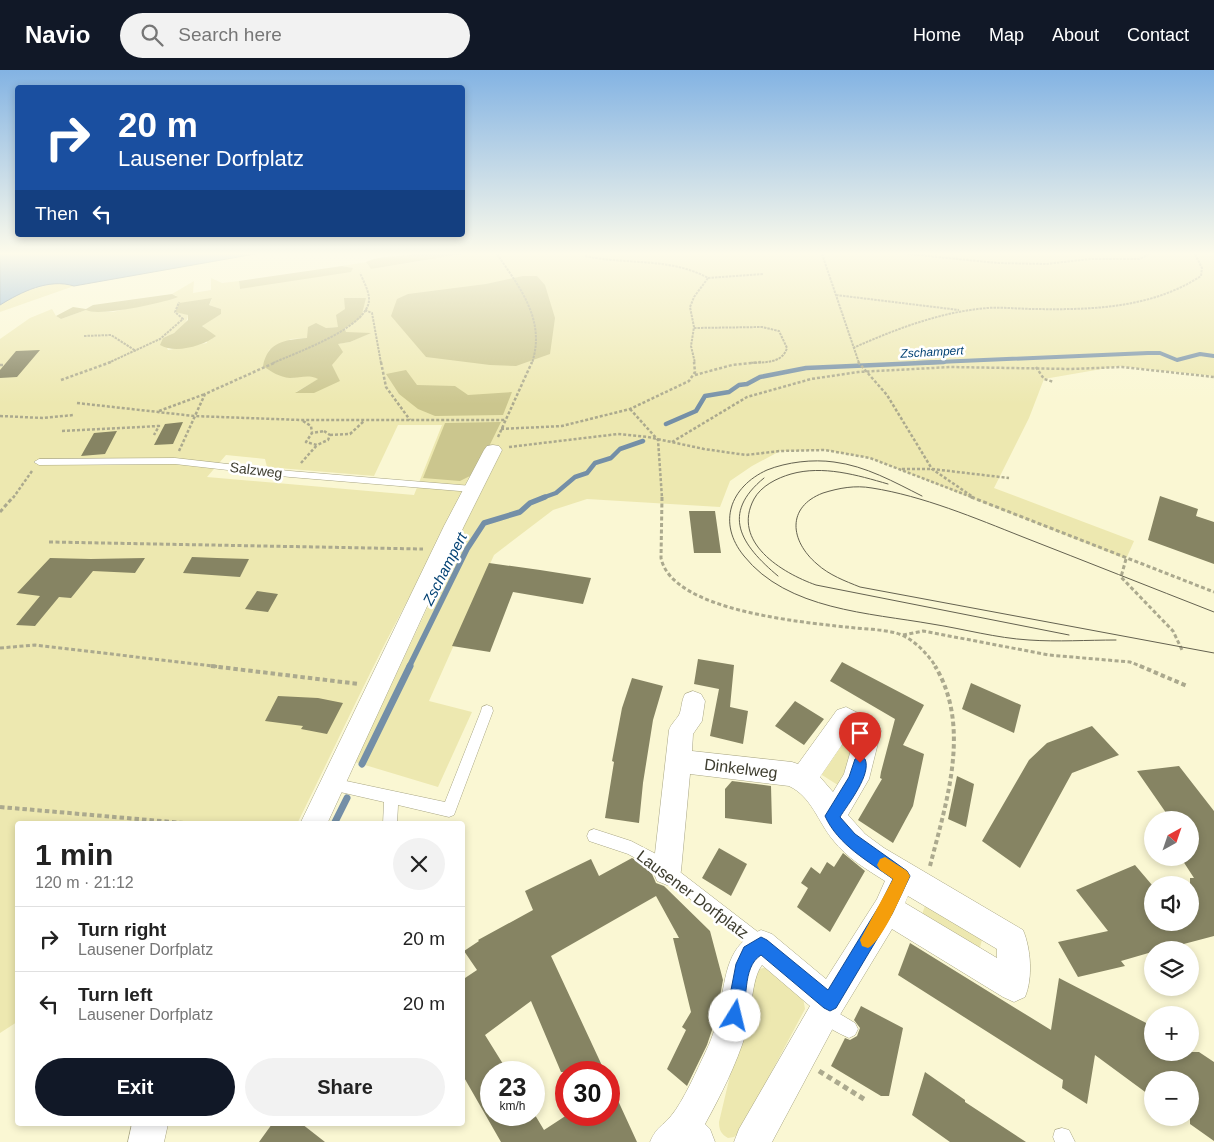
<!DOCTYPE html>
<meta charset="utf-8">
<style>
:root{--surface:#fff;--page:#f2f2f2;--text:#222;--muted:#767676;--line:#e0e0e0;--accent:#111827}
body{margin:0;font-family:Arial,sans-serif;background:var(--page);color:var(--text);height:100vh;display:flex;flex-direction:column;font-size:19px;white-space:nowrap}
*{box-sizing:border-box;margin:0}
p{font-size:16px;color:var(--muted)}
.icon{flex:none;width:28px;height:28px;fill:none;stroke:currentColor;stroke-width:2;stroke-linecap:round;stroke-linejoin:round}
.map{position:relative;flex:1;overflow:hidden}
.sheet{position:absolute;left:15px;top:751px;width:450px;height:305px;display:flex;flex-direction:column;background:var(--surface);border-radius:5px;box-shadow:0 2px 8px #0003}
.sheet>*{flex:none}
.guide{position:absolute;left:15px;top:15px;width:450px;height:152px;border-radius:5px;box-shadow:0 2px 8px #0003;background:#1a4fa0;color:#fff;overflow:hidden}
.needle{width:32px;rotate:40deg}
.controls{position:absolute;left:1144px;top:741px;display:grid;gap:10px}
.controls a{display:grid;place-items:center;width:55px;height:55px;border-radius:50%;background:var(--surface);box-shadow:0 2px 8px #0003;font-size:25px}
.speed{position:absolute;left:480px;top:991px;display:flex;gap:10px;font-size:25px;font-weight:700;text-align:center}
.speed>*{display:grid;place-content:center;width:65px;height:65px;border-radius:50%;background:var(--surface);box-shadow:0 2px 8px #0003;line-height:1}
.speed small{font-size:12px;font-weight:400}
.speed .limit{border:8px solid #d22;background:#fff;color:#111}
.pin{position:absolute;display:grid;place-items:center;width:42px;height:42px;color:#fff;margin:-51px -21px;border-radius:50% 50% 50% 0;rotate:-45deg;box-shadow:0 0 5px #0007}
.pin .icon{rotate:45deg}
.me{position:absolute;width:55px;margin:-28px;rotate:9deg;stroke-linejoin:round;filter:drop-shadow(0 0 4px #0008)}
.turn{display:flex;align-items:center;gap:18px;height:105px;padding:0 20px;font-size:22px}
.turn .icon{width:65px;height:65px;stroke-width:2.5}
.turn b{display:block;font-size:35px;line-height:42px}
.then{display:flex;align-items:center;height:48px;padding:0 20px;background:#0003;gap:10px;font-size:19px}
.round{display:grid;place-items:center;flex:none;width:52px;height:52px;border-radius:26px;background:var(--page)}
.head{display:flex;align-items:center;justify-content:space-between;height:85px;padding:0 20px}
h1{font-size:30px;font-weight:700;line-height:38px}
.cta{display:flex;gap:10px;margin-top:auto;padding:10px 20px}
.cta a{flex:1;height:58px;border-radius:30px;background:var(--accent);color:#fff;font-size:20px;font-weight:700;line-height:58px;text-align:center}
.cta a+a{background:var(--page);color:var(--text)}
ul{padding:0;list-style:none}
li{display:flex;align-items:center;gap:15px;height:65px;padding:0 20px;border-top:1px solid var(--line)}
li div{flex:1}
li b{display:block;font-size:19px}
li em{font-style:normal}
header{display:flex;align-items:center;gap:30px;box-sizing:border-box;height:70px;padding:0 25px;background:var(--accent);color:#fff}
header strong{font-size:24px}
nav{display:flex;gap:28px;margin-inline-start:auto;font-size:18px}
.search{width:350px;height:45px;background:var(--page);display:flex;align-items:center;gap:12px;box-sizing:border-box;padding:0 18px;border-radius:28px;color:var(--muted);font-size:19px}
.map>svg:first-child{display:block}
</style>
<header>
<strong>Navio</strong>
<div class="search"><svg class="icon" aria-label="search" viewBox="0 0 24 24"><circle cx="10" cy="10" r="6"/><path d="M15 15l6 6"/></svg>Search here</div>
<nav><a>Home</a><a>Map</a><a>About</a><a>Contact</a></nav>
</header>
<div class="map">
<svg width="1214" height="1072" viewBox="0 0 1214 1072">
<rect width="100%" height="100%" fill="#faf7d3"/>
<path fill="#ede8b0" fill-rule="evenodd" d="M462,184h752v122l-95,-10 -75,13 -15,39 -35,70 140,53 -8,18 -256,-101 -45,-8 -45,1 -28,15 -22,15 -10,26 -133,-8 -34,11 -59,45 -65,146 43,11 -34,75 -83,-25 108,-230 -12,-7c-59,95 -104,198 -154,299h-279l-1,198 -17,11v-694l30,-21 22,-9 4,7 5,3 25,-9 27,2 64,-16 -5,-2 22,-13 -1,12 18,-3v-12l11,5 17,-2 1,8 112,-21 -10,-2 24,-4 5,7zM212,229l-3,6 12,4v5l-19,11 4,5 1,13 -39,7 -5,-12c10,-4 24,-11 25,-23l-2,-2zM345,239l1,24h23l-19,9 -13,2 -5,21 -18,28 -18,-1 23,-13 -9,-4 -19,3 -27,-12 5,-16 22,-11 16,-1 19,-10 13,-1zM398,355h44l-28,70 -207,-18 19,-22 39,4 2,8 107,9z
M51,214h16l7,2 -74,26v-7l20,-12z
M849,654l12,7 -20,56 -19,-12 4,-17z
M926,833l57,33 -4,15 -58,-34z
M763,898h6l34,29 2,12 -66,124 -5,4 -6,1c-7,-4 -9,-8 -9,-16l34,-143 4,-9z"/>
<path fill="#cbc68e" d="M416,184h46l-91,15 -5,-7c14,-7 34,-5 50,-8z
M342,196l11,2 -2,4 -111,17 -1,-8z
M523,206h14l8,9 10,33 -5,36 -34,12 -26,-1 -64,-8 -35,-41 6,-17 11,-5 78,-10z
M172,224l6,3c-14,6 -80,20 -92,13l-25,9 -5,-3 17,-9 13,2 7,-4z
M212,228l-3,7 12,4v5l-19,12 14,10c-13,10 -41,18 -56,9l3,-7 11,-5 14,-13v-5l-13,-3 4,-9z
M344,228h22l-5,20 -16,10 1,4 25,1 -21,9 -12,2 5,8 -11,13 8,16 -26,12h-19l23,-14c-10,-5 -17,-1 -28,-1 -11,-1 -18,-6 -27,-12 5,-25 22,-26 44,-28l1,-11 8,-4 10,5 12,-1 -2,-12 9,-6z
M406,300l11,15 38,1 13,9 44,-3 -9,23 -68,1 -17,-7 -19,-15 -13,-20z
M501,352l-25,51 -16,8 -37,-3 22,-55z"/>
<path fill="#8bb2db" stroke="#748fa7" d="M0,184h255l-181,32c-25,-8 -53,6 -74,19z"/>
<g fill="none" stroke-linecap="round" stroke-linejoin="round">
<path stroke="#748fa7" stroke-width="4" d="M915,293l233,-10h12l17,7 23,-6 14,2"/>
<path stroke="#748fa7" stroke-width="4.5" d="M666,354l30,-13 9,-15 24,-4 10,-7 8,-1 13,-7 46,-9 138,-6
M542,428l14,-5 19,-16 12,-4 8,-10 16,-5 9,-9 23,-8"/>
<path stroke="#748fa7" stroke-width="5.5" d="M409,597l58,-118 17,-26 36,-11 10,-9 15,-6"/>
<path stroke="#748fa7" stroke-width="7" d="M362,694l48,-98
M334,754l13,-26"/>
</g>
<path fill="#868463" d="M40,280l-23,27 -17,1v-8l16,-19z
M183,352l-10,22 -19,1 11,-21z
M117,361l-12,23 -24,2 13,-23z
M1160,426l38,13 -2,7 18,6v42l-66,-24z
M689,441h26l6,42h-27z
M192,487l25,1 32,1 -9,18 -57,-4z
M50,488l41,1 54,-1 -10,15 -42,-2 -22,27 -12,-1 -24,29 -19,-1 24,-29 -23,-3z
M489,493l51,7 51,8 -8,26 -70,-12 -23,60 -38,-6z
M257,521l21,3 -10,18 -23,-3z
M698,589l36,6 -4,42 18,4 -5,33 -33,-8 9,-47 -25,-5z
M842,592l82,43 -21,40 21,9 -11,52 -20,37 -35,-23 24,-41 -2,-1 1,-6 14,-53 -65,-38z
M632,608l31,8 -10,34 -10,63 -4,40 -34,-5 9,-56 -2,-1 10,-53z
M971,613l50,22 -7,28 -52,-24z
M278,626l40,2 25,5 -16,31 -26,-5 2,-3 -38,-5z
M795,631l29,18 -20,26 -29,-19z
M1092,656l27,29 -47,18 -52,95 -38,-27 47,-81 18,-17z
M1179,696l35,45v125l-53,14h-9v2l-31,9 4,5 -47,11 -20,-35 50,-11 -32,-41 59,-25 17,20v37h38v-44h4l-13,-20h9v-38h-19l-34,-49z
M957,706l17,8 -8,43 -18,-8z
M732,711l39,5 1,38 -47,-6v-29z
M719,778l28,16 -16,32 -29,-18z
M843,783l22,18 -35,61 -33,-25 11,-19 -7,-5 10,-16 9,7 7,-12 7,5z
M632,788l11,6 9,10 4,9 8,3 46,45 13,49 -7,38 -9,27 -20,41 -20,-17 19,-39 -4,-3 9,-15 -18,-74h6l-23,-42 -105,60 54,116h-44l-30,-71 -46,34 23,37h-17v43h44l9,15 23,-15h42v-34l28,61h-136l-39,-68v-94l15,-10 -13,-19 15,-10 -1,-1 55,-30 -8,-19 66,-32 8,17z
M910,873l141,87 8,-52 93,48v26h47l15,10v79l-24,-17v-44h-38v17l-57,-42 -8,49 -25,-16 1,-8 -165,-105z
M861,936l42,22 -14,68h-8l-50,-30 14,-28 5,2 7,-4 3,-8 -6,-8z
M925,1002l40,28v2l61,40h-76l-38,-27z
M272,1054h30l23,18h-66z"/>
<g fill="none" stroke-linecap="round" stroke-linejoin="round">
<g stroke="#a9a684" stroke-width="1">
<path id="lane" d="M175,388l115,13 182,15 5,3 -5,3 -182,-15 -115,-13 -136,1 -5,-3 5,-3z
M487,635l5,2 1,4 -39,104 -5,2 -51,-12 -1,19h-14l1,-22 -57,-13 -2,-5 2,-5 5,-1 113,24 36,-91 1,-4z
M594,759l37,12 27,14 109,84 2,6 -2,6 -6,2 -6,-2 -107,-86 -20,-11 -39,-13 -2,-5 2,-5z
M825,935l30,18 3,6 -3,6 -6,3c-11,-5 -28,-13 -33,-24l3,-6z
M1062,1058l7,2 6,12h-20l-2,-5 2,-7z"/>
</g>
<g stroke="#a9a684" stroke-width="1">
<path id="street" d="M493,375l6,1 3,4 -38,76 -137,298h-27l144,-298 40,-76 3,-4z
M693,621l8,3 4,7 -3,20 -9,13 -1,17 100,11 6,2 39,-54 9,-3 32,16 3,8 -12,48 -21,36 17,19 19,14 139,82c8,19 10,48 2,67l-11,5 -11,-5 -111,-68 -51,84 -69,129h-38l5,-13 71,-123 -48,-41c-11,14 -10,49 -16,68 -10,32 -25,62 -41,91l5,5 5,13h-65c7,-16 12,-15 21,-26 12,-14 27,-48 35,-65 7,-14 11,-29 14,-44 6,-32 7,-63 41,-77l11,4 54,45 51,-80 8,-18c-19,-12 -38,-23 -52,-41 -15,-18 -21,-43 -44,-54l-99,-12 -9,97 -4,10 -10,4 -10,-4 -4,-10 16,-141c2,-6 7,-10 10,-15 3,-6 2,-14 6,-21zM850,663l5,3 -11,38 -11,18 -13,-15zM908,826l89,53v9l-92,-55z
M132,1054h36l-4,18h-36z"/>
</g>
<path stroke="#aba98e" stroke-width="2" stroke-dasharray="2.5 1" stroke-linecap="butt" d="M497,184c23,34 49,66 35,109
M822,184l37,109
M907,184l91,9 48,1 44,-5h49l10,-5
M585,186c41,9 85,1 123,22l-14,19 -4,10 4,20 -3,19 4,17
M708,208l55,-4
M836,225l123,15
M365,240l7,3 9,50
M694,258l68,-1 17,4 8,17c-5,16 -23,14 -38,15
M84,266l27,-1 25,16
M853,278c43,-19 87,-36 134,-40 16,-1 33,1 49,1 57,1 116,-1 165,-33l1,-8 -7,-14
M108,293l52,-24 23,-20 -8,-7 4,-10
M273,293c22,-10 97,-36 96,-64 0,-8 -6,-19 -9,-26"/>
<path stroke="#aba98e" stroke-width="2.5" stroke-dasharray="3 2" stroke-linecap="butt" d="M381,292l5,25 24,33
M858,292l29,33 45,74 41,28
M0,295h5
M1036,297l8,12 10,3
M695,305l37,-10 29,-3
M61,310l50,-18
M77,333l117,13 107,4h205
M630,339l28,31 4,58
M159,341l46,-17
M0,346l43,2 31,-3
M303,351l8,5 1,7
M501,359l61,-3 68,-17 59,-28 6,-9 -1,-10
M62,361l97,-5 -5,9
M324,361l6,4 -2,5 -11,5 -11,-3 6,-9z
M330,365l20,-1 14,-13
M498,367l34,-75
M672,372l75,-45 64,-18 47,-7 93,-5 120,2 51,-2 92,10
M509,377l109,-13 30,3 56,12 42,6 34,-4 45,-1 45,8 104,40
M179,381l26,-57 71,-32
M301,393l16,-18
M902,399h30l77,9
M13,428l19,-27"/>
<path stroke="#aba98e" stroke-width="3" stroke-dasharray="4 2.5" stroke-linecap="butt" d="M662,427l-1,61c11,53 141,64 185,69 16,2 34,2 50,6 17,5 31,20 40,34
M971,427l243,95
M0,442l13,-15
M49,472l374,7
M1126,489l-5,18 52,54 9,19
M903,565l20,-4 126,24 81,7 13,5
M0,578l35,-3 186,22"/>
<path stroke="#aba98e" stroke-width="4" stroke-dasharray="4.5 3" stroke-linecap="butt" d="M211,596l148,18
M1140,596l47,20
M0,737l195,17
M930,796c16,-63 42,-139 5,-200"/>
<path stroke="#aba98e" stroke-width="5" stroke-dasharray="5.5 4" stroke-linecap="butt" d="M819,1001l48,30"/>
<use href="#lane" fill="#fff" fill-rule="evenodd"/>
<use href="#street" fill="#fff" fill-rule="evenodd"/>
<path stroke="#646250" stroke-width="1" d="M764,408c-44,36 -23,67 14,98
M888,414c-31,-9 -65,-19 -97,-10 -14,4 -30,12 -37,25 -23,43 28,74 62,86l253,50
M922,426c-28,-14 -56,-30 -88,-34 -21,-3 -47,0 -67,8 -37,17 -50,53 -23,86 43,54 126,57 188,68 32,5 64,14 97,16 29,2 58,0 87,0
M1214,542c-64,-25 -127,-50 -191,-75 -48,-19 -100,-41 -151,-49 -17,-3 -33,0 -49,5 -37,14 -33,48 -6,71 12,11 28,17 43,23l354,66"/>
</g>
<linearGradient id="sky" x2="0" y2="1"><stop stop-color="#83b3e3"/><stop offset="0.55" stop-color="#fdfbeb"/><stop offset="1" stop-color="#fdfbeb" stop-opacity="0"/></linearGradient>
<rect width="1214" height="334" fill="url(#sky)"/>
<path fill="#1a73e8" stroke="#114b97" d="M860,687l5,2c7,15 -17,45 -25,58l15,17 52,37 3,5 -18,38 -56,94 -6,3 -6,-3 -63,-53c-20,13 -12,47 -20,67l-6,2 -6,-2 -3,-6 10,-52 8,-17 17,-10 6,3 61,50 53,-87 12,-24c-25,-18 -55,-34 -68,-63l24,-39 6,-18z"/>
<path fill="#f59e0b" d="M885,787l22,14 3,5c-7,16 -28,66 -42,72l-6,-2 -2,-6 33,-61 -13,-9 -3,-5 3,-6z"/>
<g text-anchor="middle" stroke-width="5" stroke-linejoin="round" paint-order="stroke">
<g font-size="12" font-style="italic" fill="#034274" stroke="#fff">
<text transform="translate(932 282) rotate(-3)" y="4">Zschampert</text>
</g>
<g font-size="14" fill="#3e3d2f" stroke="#fff">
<text transform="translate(256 400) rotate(7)" y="5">Salzweg</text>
</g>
<g font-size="15" font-style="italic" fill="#034274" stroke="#fff">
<text transform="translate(445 499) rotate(-63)" y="5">Zschampert</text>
</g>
<g font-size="16" fill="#3e3d2f" stroke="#fff">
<text transform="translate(741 698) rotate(7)" y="6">Dinkelweg</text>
<text transform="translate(693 824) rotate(37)" y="6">Lausener Dorfplatz</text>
</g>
</g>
</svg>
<div class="controls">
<a><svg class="needle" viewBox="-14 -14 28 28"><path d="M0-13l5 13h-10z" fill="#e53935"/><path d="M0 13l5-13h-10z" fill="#767676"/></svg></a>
<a><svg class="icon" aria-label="sound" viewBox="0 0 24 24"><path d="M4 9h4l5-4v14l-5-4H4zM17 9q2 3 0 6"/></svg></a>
<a><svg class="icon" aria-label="layers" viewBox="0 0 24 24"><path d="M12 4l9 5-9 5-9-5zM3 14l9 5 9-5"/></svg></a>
<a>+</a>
<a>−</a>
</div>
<div class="speed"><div>23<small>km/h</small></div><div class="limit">30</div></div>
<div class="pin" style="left:860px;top:693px;background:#d93025"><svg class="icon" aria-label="arrive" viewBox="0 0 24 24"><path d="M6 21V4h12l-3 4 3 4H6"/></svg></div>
<svg class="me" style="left:735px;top:946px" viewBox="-20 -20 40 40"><circle r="19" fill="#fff"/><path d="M0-13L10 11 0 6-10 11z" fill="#1a73e8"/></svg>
<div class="guide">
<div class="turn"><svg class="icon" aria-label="right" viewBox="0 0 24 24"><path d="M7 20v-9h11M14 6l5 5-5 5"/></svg><div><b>20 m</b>Lausener Dorfplatz</div></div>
<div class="then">Then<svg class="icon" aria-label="left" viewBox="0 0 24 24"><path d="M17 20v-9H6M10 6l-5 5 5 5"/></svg></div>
</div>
<section class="sheet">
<div class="head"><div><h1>1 min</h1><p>120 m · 21:12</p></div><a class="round"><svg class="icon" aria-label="close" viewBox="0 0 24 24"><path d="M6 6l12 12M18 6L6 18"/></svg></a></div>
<ul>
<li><svg class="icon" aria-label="right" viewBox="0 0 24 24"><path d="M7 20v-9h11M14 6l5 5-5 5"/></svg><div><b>Turn right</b><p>Lausener Dorfplatz</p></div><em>20 m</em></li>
<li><svg class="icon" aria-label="left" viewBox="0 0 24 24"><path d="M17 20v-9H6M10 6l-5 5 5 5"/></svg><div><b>Turn left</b><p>Lausener Dorfplatz</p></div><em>20 m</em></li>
</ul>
<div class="cta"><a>Exit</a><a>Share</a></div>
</section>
</div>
